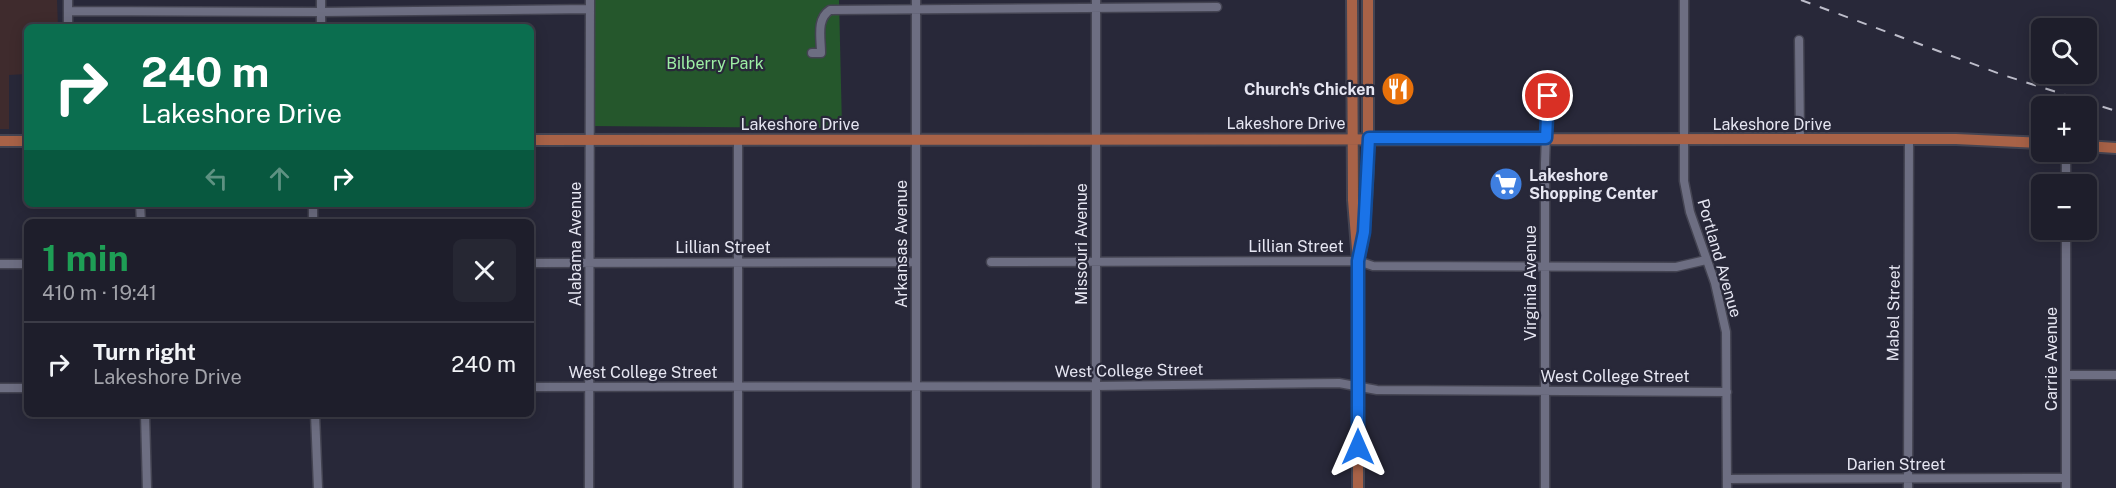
<!DOCTYPE html>
<meta charset="utf-8">
<style>
:root{--surface:#1e1e2b;--page:#262733;--text:#f1f3f6;--muted:#a1a2a9;--line:#3c3c47}
body{margin:0;font-family:"Public Sans",sans-serif;background:var(--page);color:var(--text);height:100vh;display:flex;flex-direction:column;font-size:22px;white-space:nowrap}
*{box-sizing:border-box;margin:0}
p{font-size:20px;color:var(--muted)}
.icon{flex:none;width:33px;height:33px;fill:none;stroke:currentColor;stroke-width:2;stroke-linecap:round;stroke-linejoin:round}
.map{position:relative;flex:1;overflow:hidden}
.sheet{position:absolute;left:24px;top:219px;width:510px;height:198px;display:flex;flex-direction:column;background:var(--surface);border-radius:9px;box-shadow:0 3px 15px #0003,0 0 0 2px var(--line)}
.sheet>*{flex:none}
.hud{position:absolute;left:24px;top:24px;width:510px;height:183px;border-radius:9px;box-shadow:0 3px 15px #0003,0 0 0 2px var(--line);background:#0b6e4f;color:#fff;overflow:hidden}
.controls{position:absolute;left:2031px;top:18px;display:grid;gap:12px}
.controls a{display:grid;place-items:center;width:66px;height:66px;border-radius:9px;background:var(--surface);box-shadow:0 3px 15px #0003,0 0 0 2px var(--line);font-size:30px}
.pin{position:absolute;display:grid;place-items:center;width:51px;height:51px;color:#fff;margin:-26px;border:3px solid #fff;border-radius:50%;box-shadow:0 2px 6px #0007}
.me{position:absolute;width:66px;margin:-33px;rotate:0deg;stroke-linejoin:round;filter:drop-shadow(0 0 4px #0008)}
.turn{display:flex;align-items:center;gap:21px;height:126px;padding:0 18px;font-size:27px}
.turn .icon{width:78px;height:78px;stroke-width:2.5}
.turn b{display:block;font-size:42px;line-height:51px}
.lanes{display:flex;align-items:center;height:57px;padding:0 18px;background:#0003;justify-content:center;gap:30px;direction:ltr}
.lanes .off{opacity:.35}
.round{display:grid;place-items:center;flex:none;width:63px;height:63px;border-radius:9px;background:var(--page)}
.headline{display:flex;align-items:center;justify-content:space-between;height:102px;padding:0 18px}
h1{font-size:36px;font-weight:700;line-height:45px;color:#1e9e55}
ul{padding:0;list-style:none}
li{display:flex;align-items:center;gap:18px;height:84px;padding:0 18px;border-top:2px solid var(--line)}
li div{flex:1}
li b{display:block;font-size:22px}
li em{font-style:normal}
.map>svg:first-child{display:block}
</style>
<div class="map">
<svg width="2116" height="488" viewBox="0 0 2116 488">
<rect width="100%" height="100%" fill="#282839"/>
<path fill="#3f2b2d" d="M0,0h57l1,27h-31v47l-18,1v54h-9z"/>
<path fill="#25572c" d="M590,0h249l3,128 -252,-2z"/>
<g fill="none" stroke-linecap="round" stroke-linejoin="round">
<g stroke="#444452" stroke-width="11">
<path id="minor" d="M68,0v27
M916,0v488
M1684,0v181l6,31 25,71 11,49 1,156
M68,11l253,1 269,-3
M321,27v-27
M1799,40l1,99
M812,53h9c0,-15 -5,-34 9,-43l387,-3
M2066,152v32
M140,204l1,18
M313,204v18
M2066,230v258
M991,262l367,-1 15,5 303,1 30,-7
M531,263l385,-1
M0,264h27
M2066,375h50
M531,387l565,-1 243,-3 38,7 350,2
M0,388h27
M145,414l2,74
M315,414l3,74
M1727,479l339,-1
M589,488l1,-488
M738,488v-348
M1096,488v-488
M1545,488v-325l3,-86
M1908,488l1,-349"/>
</g>
<g stroke="#444452" stroke-width="14">
<path id="major" d="M1352,0l1,200 5,61v227
M531,140l1425,-1 86,4
M0,141h27
M2086,146l30,2
M1359,257l5,-25 4,-65v-167"/>
</g>
<use href="#minor" stroke="#6d6e82" stroke-width="8"/>
<use href="#major" stroke="#a86247" stroke-width="10"/>
<path stroke="#bdbdca" stroke-width="2" stroke-dasharray="10 10" stroke-linecap="butt" d="M1801,0l202,75 113,36"/>
</g>
<g fill="none" stroke-linecap="round" stroke-linejoin="round">
<g stroke="#114b97" stroke-width="15">
<path id="route" d="M1358,447v-186l6,-29 5,-94h177l2,-42"/>
</g>
<use href="#route" stroke="#1a73e8" stroke-width="10"/>
</g>
<defs>
<g id="restaurant-disc" transform="scale(1.725)"><circle r="9.5" fill="#e8710a" stroke="#282839"/><path d="M-5-6h1v4h1v-4h1v4h1v-4h1v5L-1.5 .5V6h-2V.5L-5-1ZM5-6V6H3V1.5H1.5Q1.5-4 5-6Z" fill="#fff"/></g>
<g id="supermarket-disc" transform="scale(1.725)"><circle r="9.5" fill="#3f7fe0" stroke="#282839"/><path d="M-6-5.5h2.5l.6 2H6L4.5 2H-2.5L-4.4-4H-6ZM-1.5 3.2a1.3 1.3 0 1 0 .1 0ZM3 3.2a1.3 1.3 0 1 0 .1 0Z" fill="#fff"/></g>
</defs>
<g fill-rule="evenodd">
<use href="#restaurant-disc" x="1398" y="89"/>
<use href="#supermarket-disc" x="1506" y="184"/>
</g>
<g text-anchor="middle" stroke-width="4.5" stroke-linejoin="round" paint-order="stroke">
<g font-size="16" fill="#9defa4" stroke="#282839">
<text x="715" y="69">Bilberry Park</text>
</g>
<g font-size="16" font-weight="bold" fill="#e6e6f2" stroke="#282839" text-anchor="end">
<text x="1375" y="95">Church's Chicken</text>
<text x="1529" y="181" text-anchor="start">Lakeshore<tspan x="1529" dy="18">Shopping Center</tspan></text>
</g>
<g font-size="16" fill="#e6e6f2" stroke="#282839">
<text x="1286" y="129">Lakeshore Drive</text>
<text x="800" y="130">Lakeshore Drive</text>
<text x="1772" y="130">Lakeshore Drive</text>
<text transform="translate(575 244) rotate(-90)" y="6">Alabama Avenue</text>
<text transform="translate(901 244) rotate(-90)" y="6">Arkansas Avenue</text>
<text transform="translate(1081 244) rotate(-90)" y="6">Missouri Avenue</text>
<text x="1296" y="252">Lillian Street</text>
<text x="723" y="253">Lillian Street</text>
<text transform="translate(1720 258) rotate(74)" y="6">Portland Avenue</text>
<text transform="translate(1530 283) rotate(-90)" y="6">Virginia Avenue</text>
<text transform="translate(1893 313) rotate(-89)" y="6">Mabel Street</text>
<text transform="translate(2051 359) rotate(-90)" y="6">Carrie Avenue</text>
<text transform="translate(1129 370) rotate(-1)" y="6">West College Street</text>
<text x="643" y="378">West College Street</text>
<text x="1615" y="382">West College Street</text>
<text x="1896" y="470">Darien Street</text>
</g>
</g>
</svg>
<div class="controls">
<a><svg class="icon" aria-label="search" viewBox="0 0 24 24"><circle cx="10" cy="10" r="6"/><path d="M15 15l6 6"/></svg></a>
<a>+</a>
<a>−</a>
</div>
<div class="pin" style="left:1548px;top:96px;background:#d93025"><svg class="icon" aria-label="arrive" viewBox="0 0 24 24"><path d="M6 21V4h12l-3 4 3 4H6"/></svg></div>
<svg class="me" style="left:1358px;top:447px" viewBox="-20 -20 40 40"><path d="M0-17L14 15 0 8-14 15z" fill="#1a73e8" stroke="#fff" stroke-width="4"/></svg>
<div class="hud">
<div class="turn"><svg class="icon" aria-label="right" viewBox="0 0 24 24"><path d="M7 20v-9h11M14 6l5 5-5 5"/></svg><div><b>240 m</b>Lakeshore Drive</div></div>
<div class="lanes"><svg class="icon off" aria-label="left" viewBox="0 0 24 24"><path d="M17 20v-9H6M10 6l-5 5 5 5"/></svg><svg class="icon off" aria-label="ahead" viewBox="0 0 24 24"><path d="M12 20V5M6 11l6-6 6 6"/></svg><svg class="icon" aria-label="right" viewBox="0 0 24 24"><path d="M7 20v-9h11M14 6l5 5-5 5"/></svg></div>
</div>
<section class="sheet">
<div class="headline"><div><h1>1 min</h1><p>410 m · 19:41</p></div><a class="round"><svg class="icon" aria-label="close" viewBox="0 0 24 24"><path d="M6 6l12 12M18 6L6 18"/></svg></a></div>
<ul>
<li><svg class="icon" aria-label="right" viewBox="0 0 24 24"><path d="M7 20v-9h11M14 6l5 5-5 5"/></svg><div><b>Turn right</b><p>Lakeshore Drive</p></div><em>240 m</em></li>
</ul>
</section>
</div>
